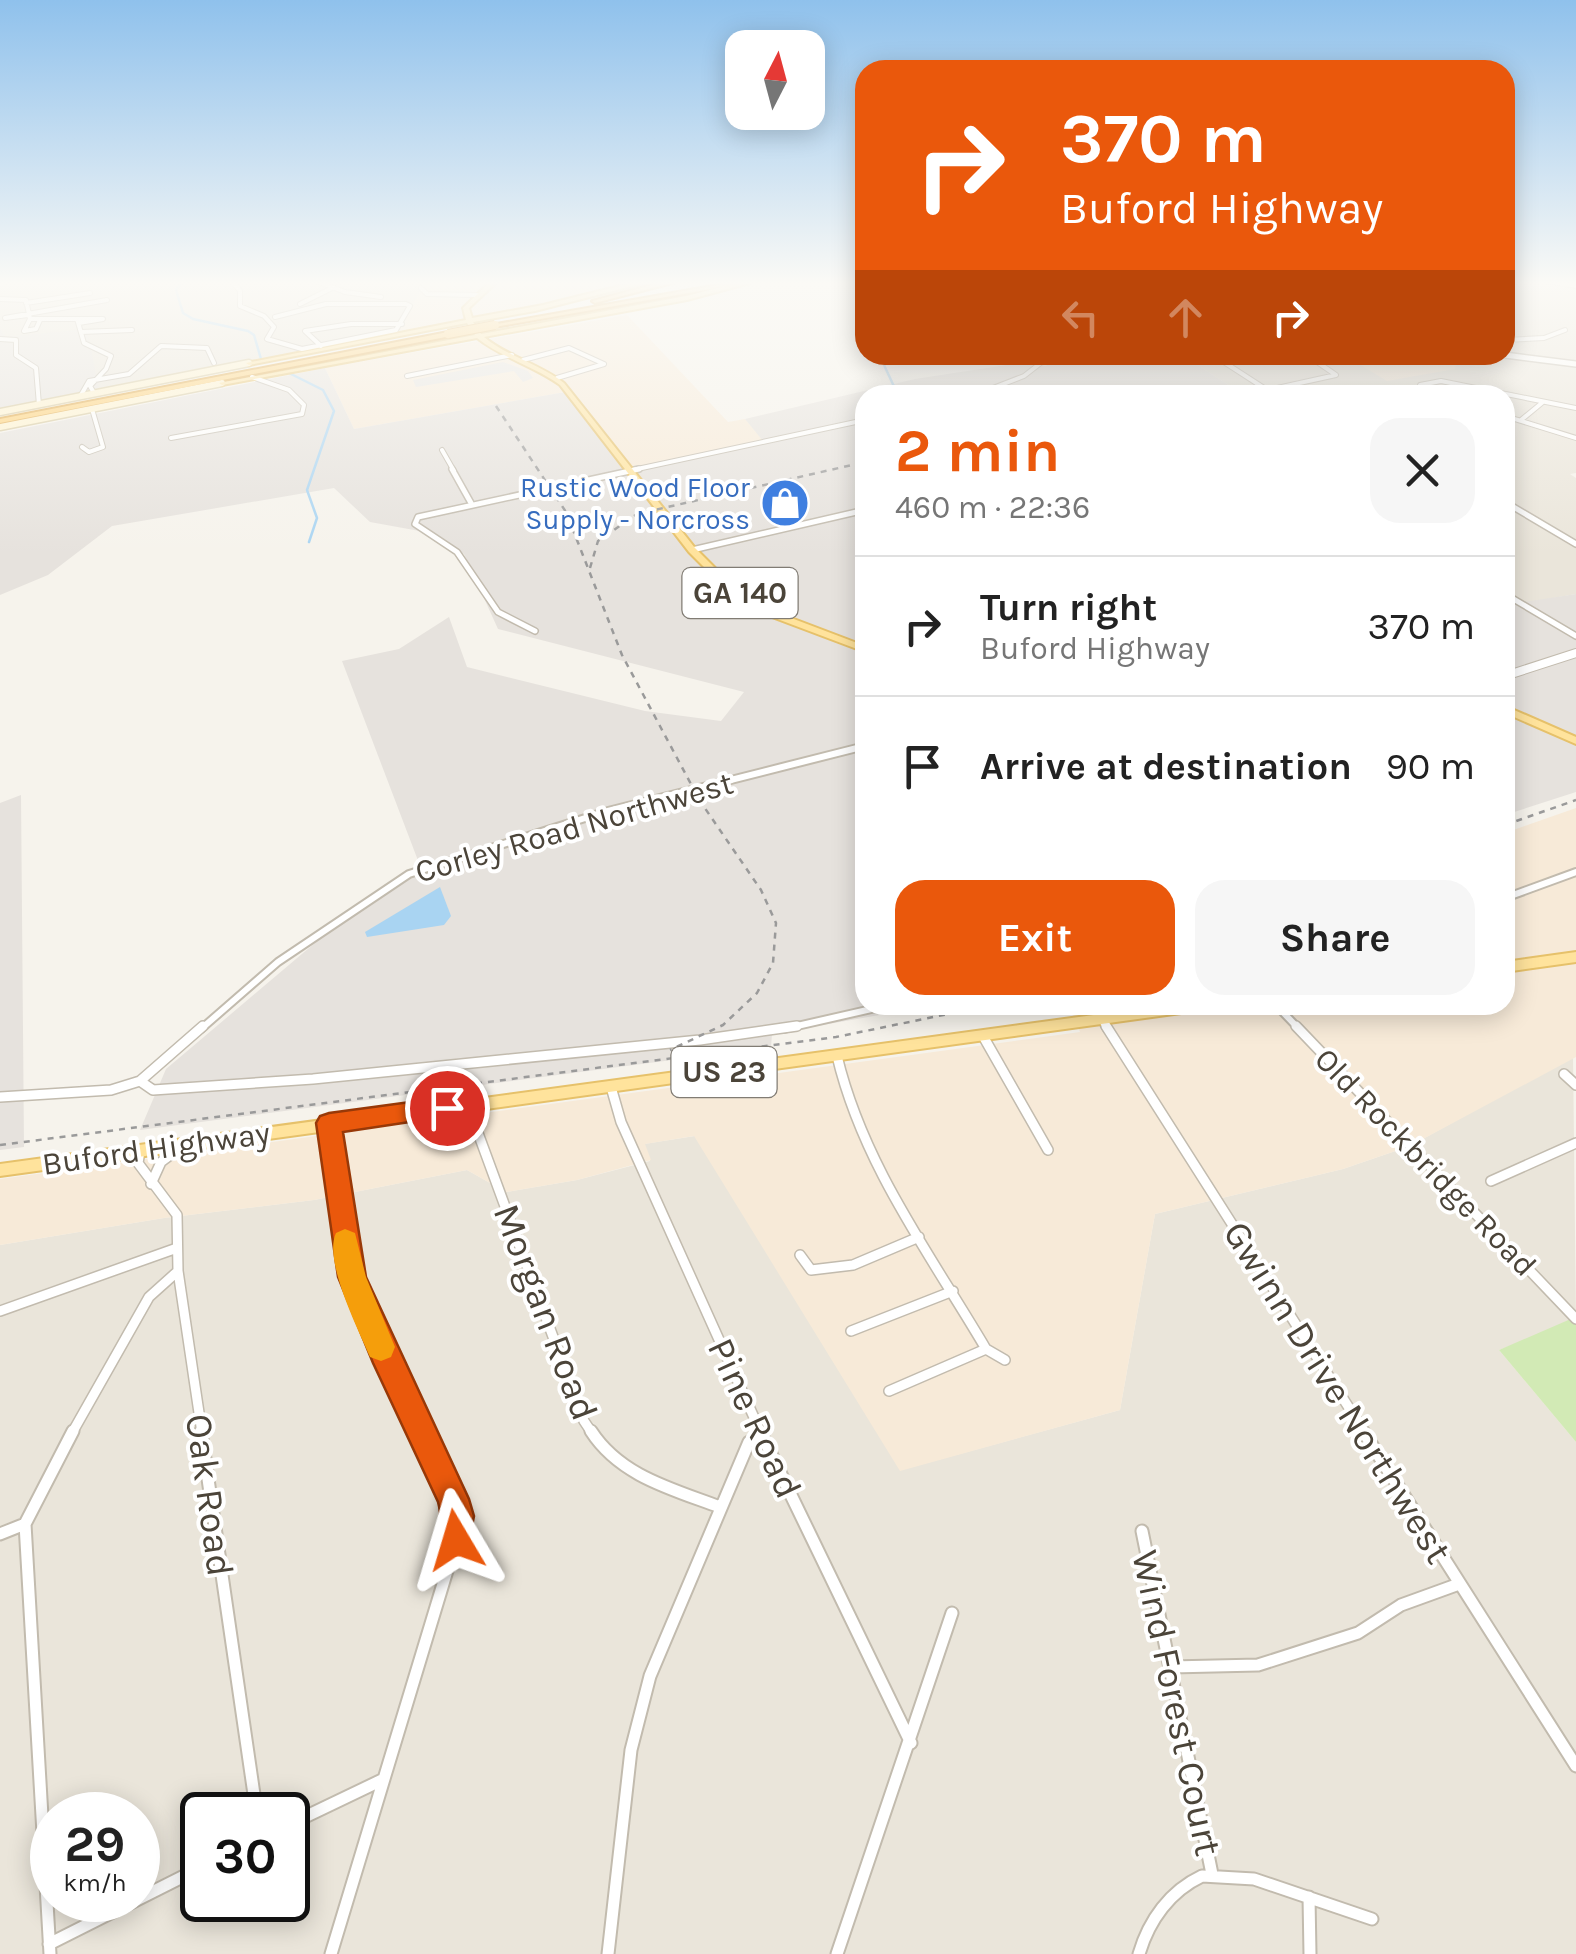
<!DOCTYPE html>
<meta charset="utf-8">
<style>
:root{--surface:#fff;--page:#f6f6f6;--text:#222;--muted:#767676;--line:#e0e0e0;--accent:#ea580c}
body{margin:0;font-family:Karla,sans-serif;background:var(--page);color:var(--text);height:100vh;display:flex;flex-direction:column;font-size:38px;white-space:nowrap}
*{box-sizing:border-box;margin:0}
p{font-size:32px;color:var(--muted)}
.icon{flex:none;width:55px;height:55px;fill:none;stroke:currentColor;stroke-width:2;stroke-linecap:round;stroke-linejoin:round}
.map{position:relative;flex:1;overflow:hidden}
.drawer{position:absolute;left:855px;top:385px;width:660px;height:630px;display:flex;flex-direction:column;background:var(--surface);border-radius:30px;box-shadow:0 5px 25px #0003}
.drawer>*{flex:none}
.top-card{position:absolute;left:855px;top:60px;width:660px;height:305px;border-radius:30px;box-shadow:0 5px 25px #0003;background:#ea580c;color:#fff;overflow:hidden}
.needle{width:65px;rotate:6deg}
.fabs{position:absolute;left:725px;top:30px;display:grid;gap:20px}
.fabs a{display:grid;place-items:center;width:100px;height:100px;border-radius:20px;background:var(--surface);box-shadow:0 5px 25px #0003;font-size:50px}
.speed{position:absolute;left:30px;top:1792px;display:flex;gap:20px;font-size:50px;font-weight:700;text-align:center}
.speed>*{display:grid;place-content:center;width:130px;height:130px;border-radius:50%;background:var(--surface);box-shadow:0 5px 25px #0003;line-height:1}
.speed small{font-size:25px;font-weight:400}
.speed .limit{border:5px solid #111;border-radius:15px;background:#fff;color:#111}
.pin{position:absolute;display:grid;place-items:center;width:85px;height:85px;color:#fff;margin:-42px;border:5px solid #fff;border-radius:50%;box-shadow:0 2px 10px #0007}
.me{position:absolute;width:110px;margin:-55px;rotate:353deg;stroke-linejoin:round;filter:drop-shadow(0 0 8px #0008)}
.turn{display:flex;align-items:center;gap:35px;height:210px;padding:0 40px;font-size:45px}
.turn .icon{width:130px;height:130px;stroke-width:2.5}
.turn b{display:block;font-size:70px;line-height:85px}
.lanes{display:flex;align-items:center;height:95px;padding:0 40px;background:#0003;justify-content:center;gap:50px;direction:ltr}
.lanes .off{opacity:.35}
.round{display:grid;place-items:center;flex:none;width:105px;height:105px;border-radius:30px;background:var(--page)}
.head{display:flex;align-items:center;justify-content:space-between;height:170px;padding:0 40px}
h1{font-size:60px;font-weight:700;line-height:75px;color:var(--accent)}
.button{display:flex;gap:20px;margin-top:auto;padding:20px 40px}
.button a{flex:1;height:115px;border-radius:30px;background:var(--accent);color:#fff;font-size:40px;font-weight:700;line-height:115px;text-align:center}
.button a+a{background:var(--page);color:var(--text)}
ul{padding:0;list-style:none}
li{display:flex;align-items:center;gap:30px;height:140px;padding:0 40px;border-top:2px solid var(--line)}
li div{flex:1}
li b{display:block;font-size:38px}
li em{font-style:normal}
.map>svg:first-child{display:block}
</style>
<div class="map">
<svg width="1576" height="1954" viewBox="0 0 1576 1954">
<rect width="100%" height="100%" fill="#f6f3ec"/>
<path fill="#eae5da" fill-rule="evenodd" d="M6,281h420l-30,54 -297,55 -95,-52 -4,-10v-39z
M1505,281h71v192l-6,1 6,4v116l-52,9 -19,-10v-198h-261l-62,-40h323z
M1573,1056l3,265 -77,29 77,92v512h-1576v-709l164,-27 150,-18 153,-30 39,22 71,-12 73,-19 -6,-17 51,-8 206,334 219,-60 35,-196 188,-45 67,-23zM52,1815h86v85h-86zM202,1815h86v85h-86z"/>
<path fill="#f7ead8" d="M426,281h218l-46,13 -202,41z
M627,315l101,107 17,-3 19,22 -139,29 -54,-79 -217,38 -29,-61z
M1344,355h114l-3,14 -68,12z
M1576,808v249l-166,89 -67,23 -188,45 -35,196 -220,61 -206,-335 -49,8 6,16 -74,20 -71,12 -39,-22 -153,30 -150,18 -164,27v-66l1080,-147 -11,-27h436v-172z"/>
<path fill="#e6e2dd" d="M0,328l5,9 82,-8 12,61 -99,20z
M1055,355h127l62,40h-379v610h71l-164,29 -1,13 -631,83 26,-61 156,-132 100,-66 -80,-210 57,-12 50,-32 18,50 178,44 76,10 23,-29 -246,-63 -34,-75 -39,-22 -55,-10 -36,-34 -222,38 -64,49 -48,20v-162l325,-65 29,61 217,-38 54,79 138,-29 -18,-22 170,-40 112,-17 19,4z
M1505,593l19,9 52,-8v198l-71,23z
M21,795l3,352 -24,3v-347z"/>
<path fill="#d2eab5" d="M1573,1318l3,3v121l-77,-92z"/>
<path fill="#e5e3e0" d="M503,362l25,9 5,7 -10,4 -9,-11 -98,16 -3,-7z"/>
<path fill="#a9d4f2" d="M440,887l11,29 -7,9 -77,12 -2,-5z"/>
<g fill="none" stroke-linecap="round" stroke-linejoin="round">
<path stroke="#a9d4f2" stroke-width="2.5" d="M183,281l-7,9 7,23 10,6 55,12 6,4 7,24
M884,355v10l14,30
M287,372l36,18 11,21 -27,79 10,28 -8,24"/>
<g stroke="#c2bbae" stroke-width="6">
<path id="minor-far4" d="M232,281l8,10v15l24,10 10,11 -7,12 35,10 94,-19 14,-24 -4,-2
M316,281l29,11 36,5
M1547,281l29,5
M421,288l6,6 50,1
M0,299l26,1 4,19h47l7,24 27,13 -5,13 -16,17 4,7
M26,303l64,-10
M300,304l32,-16
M28,315l-23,3 102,-18
M275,317l51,-13h80
M30,319l-6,12 12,-2 4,-9
M78,319h25l-24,4
M81,332l51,-2
M0,339l16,1v15l20,13 3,37
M1505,340l39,-2 21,-8
M321,346l-16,-15 46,-7h51
M1213,355l62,40
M523,360l46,-12 35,16
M407,376l105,-21
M557,378l47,-14
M1268,390l68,-15 -29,-20
M81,395l8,-14 40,-7 32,-28 46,2 7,15
M975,395l49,-19 27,-21
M1445,395l-25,-10 21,-4 135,27
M1505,416l71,22
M1521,420l22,-18
M171,438l131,-24 2,-9 -15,-15 -37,-13
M82,447l7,5 14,-5 -11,-38
M442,450l12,21
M1505,466l3,-3
M628,471l237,-51"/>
</g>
<g stroke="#c2bbae" stroke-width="8">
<path id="minor-far3" d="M452,469l19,34
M1505,502l71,42
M692,550l173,-40
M1505,594l71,42
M535,631l-37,-19 -41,-60 -42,-28 3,-7 221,-48"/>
</g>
<g stroke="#c2bbae" stroke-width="10">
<path id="minor-far2" d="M1505,898l71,-26
M1276,1005l23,24
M1101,1019l6,10
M201,1029l77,-67 131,-88 195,-62 261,-66
M784,1029l105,-24"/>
</g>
<g stroke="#c2bbae" stroke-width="12">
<path id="minor-far1" d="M1106,1026l259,407
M1296,1026l280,293
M983,1036l65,114
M837,1056c26,109 93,198 149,293
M1564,1074l12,11
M140,1081l13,9 160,-11 387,-39 97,-14
M611,1087l10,35 140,311
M0,1097l111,-7 29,-9 63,-55
M475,1104l3,29 106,288 8,12
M329,1123l23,154 69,156
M140,1151l-2,12 39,52 1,56 24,162
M1491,1181l85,-38
M151,1184l10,-22 20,-15
M800,1255l11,15 42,-5 66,-28
M0,1311l177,-63
M851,1331l102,-40
M889,1391l97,-42 19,11
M72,1433l77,-136 29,-26"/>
</g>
<g stroke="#c2bbae" stroke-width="15">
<path id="minor" d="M201,1431l56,384
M591,1431c29,45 81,58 129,76
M760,1431l151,312
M1363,1431l213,335
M25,1524l25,430
M25,1524l48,-93
M1142,1531l70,343
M0,1534l25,-10
M1171,1667l87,-2 100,-32 43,-28 58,-21
M288,1825l96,-46
M1309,1897l1,57
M49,1944l153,-77
M331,1954l125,-413 2,-25 -38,-85
M608,1954l23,-204 19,-74 99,-234 13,-6
M837,1954l115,-341
M1139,1954c10,-34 31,-63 63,-78l52,3 118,40"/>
</g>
<g stroke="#c2bbae" stroke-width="8">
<path id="tertiary-far1" d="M1505,355l71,9"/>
</g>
<g stroke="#c2bbae" stroke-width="10">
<path id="tertiary" d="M1505,676l71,-23"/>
</g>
<g stroke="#d6c79b" stroke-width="9">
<path id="secondary" d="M0,412l249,-49
M0,427l222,-44"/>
</g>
<g stroke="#e6c16a" stroke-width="4">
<path id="primary" d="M491,281h7l-29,27 3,10 71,-13 97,-24h12l-117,30 -62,11 8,12 206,-38 56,-15h8l-1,2 -63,17 -203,37c24,20 56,27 80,46l131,165 31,31 52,34 87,33v6l-93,-35 -52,-34 -31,-31 -129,-167c-26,-19 -58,-27 -83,-47l-255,47 -3,-2 256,-48 -8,-12 -218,42 -3,-2 220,-43 -3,-12z
M1505,706l71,31v7l-71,-31z
M1576,952v10l-71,10v-10z
M1167,1005h42l-1,3 -5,2 -1203,166v-12z"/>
</g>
<g stroke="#e0a43c" stroke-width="4">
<path id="motorway" d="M667,281h13l-85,22 -3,-2z
M740,281l11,1 -256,45 -4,-2z
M448,332h3v4l-451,87v-4z"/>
</g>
<use href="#minor-far4" stroke="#fff" stroke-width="4"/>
<use href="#minor-far3" stroke="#fff" stroke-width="5"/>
<use href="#minor-far2" stroke="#fff" stroke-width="6"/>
<use href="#minor-far1" stroke="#fff" stroke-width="9"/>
<use href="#minor" stroke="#fff" stroke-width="11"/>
<use href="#tertiary-far1" stroke="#fff" stroke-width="5"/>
<use href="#tertiary" stroke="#fff" stroke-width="8"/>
<use href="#secondary" stroke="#fff3cd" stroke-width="6"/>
<use href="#primary" fill="#ffe39c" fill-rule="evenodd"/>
<use href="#motorway" fill="#ffcf6e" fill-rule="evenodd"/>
<path stroke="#9a9a9a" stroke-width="2.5" stroke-dasharray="6 6" stroke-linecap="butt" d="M496,406l70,106 56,143 78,146 61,89 15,33 -3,40 -16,30 -34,32 -53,25
M590,568l8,-27 39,-27 228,-52
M1505,825l71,-25
M0,1145l836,-108 156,-32"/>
<g stroke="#e0a43c" stroke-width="10" stroke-linecap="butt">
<path id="motorway-bridge" d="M448,334l47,-9"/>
</g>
<use href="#motorway-bridge" stroke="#ffcf6e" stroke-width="8"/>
</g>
<linearGradient id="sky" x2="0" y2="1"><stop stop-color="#8fc1ec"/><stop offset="0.51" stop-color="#fbfaf6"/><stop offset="1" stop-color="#fbfaf6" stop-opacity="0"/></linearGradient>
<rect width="1576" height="555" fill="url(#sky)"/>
<path fill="#ea580c" stroke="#983908" stroke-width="2.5" d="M447,1097l9,3 3,8 -3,7 -113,17 23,145 103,222 5,17 -7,36 -11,5 -12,-5c-6,-16 -1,-33 -6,-50l-65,-139 -35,-86 -22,-154 4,-7 9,-3z"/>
<path fill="#f59e0b" d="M345,1229l10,4 11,44 29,70 -4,10 -10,4 -11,-4c-12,-28 -47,-97 -34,-124z"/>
<defs>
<g id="shop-disc" transform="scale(2.5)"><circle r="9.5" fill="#3f7fe0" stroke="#fff"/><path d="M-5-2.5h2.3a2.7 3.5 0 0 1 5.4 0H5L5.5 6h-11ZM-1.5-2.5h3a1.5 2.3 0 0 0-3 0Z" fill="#fff"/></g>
</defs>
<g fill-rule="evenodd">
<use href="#shop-disc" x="785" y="503"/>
</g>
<g text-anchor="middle" stroke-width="8" stroke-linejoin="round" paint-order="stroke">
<g font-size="28" fill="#366cbe" stroke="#fff" text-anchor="end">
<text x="750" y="497">Rustic Wood Floor<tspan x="750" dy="32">Supply - Norcross</tspan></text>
</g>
<g fill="#fff" stroke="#817c74" stroke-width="2.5">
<rect x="682.5" y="568" width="115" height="50" rx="8"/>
<rect x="671.5" y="1047" width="105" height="50" rx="8"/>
</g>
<g font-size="30" font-weight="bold" fill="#4b4439">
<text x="740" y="603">GA 140</text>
<text x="724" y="1082">US 23</text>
</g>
<g font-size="32" fill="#4b4439" stroke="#fff">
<text transform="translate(574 827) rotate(-16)" y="11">Corley Road Northwest</text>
<text transform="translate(156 1148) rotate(-8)" y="11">Buford Highway</text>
<text transform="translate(1426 1162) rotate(46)" y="11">Old Rockbridge Road</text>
</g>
<g font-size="38" fill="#4b4439" stroke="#fff">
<text transform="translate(546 1312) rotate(69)" y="13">Morgan Road</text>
<text transform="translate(1338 1392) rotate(58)" y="13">Gwinn Drive Northwest</text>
<text transform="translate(755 1418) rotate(65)" y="13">Pine Road</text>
<text transform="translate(210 1495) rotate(82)" y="13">Oak Road</text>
<text transform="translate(1177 1703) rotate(78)" y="13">Wind Forest Court</text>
</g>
</g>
</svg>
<div class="fabs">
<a><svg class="needle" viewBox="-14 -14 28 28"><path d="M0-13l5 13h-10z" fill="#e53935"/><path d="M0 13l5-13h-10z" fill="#767676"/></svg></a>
</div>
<div class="speed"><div>29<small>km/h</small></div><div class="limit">30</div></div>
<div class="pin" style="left:447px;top:1108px;background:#d93025"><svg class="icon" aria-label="arrive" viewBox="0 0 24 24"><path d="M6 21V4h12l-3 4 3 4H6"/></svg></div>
<svg class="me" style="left:456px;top:1540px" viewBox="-20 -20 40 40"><path d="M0-17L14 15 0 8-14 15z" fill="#ea580c" stroke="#fff" stroke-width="4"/></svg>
<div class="top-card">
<div class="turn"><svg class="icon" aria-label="right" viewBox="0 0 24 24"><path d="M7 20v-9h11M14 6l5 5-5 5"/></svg><div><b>370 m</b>Buford Highway</div></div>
<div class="lanes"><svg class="icon off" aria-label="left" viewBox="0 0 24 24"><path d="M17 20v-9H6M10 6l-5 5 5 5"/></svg><svg class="icon off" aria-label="ahead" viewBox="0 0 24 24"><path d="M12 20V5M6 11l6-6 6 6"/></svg><svg class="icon" aria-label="right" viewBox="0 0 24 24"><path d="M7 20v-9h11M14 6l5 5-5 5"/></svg></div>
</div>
<section class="drawer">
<div class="head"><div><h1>2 min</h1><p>460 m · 22:36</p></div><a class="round"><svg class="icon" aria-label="close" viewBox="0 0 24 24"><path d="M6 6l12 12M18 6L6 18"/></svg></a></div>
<ul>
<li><svg class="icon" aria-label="right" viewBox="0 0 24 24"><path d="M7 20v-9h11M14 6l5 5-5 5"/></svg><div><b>Turn right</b><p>Buford Highway</p></div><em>370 m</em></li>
<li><svg class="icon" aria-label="arrive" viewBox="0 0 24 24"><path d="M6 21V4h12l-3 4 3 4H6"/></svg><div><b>Arrive at destination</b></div><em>90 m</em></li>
</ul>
<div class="button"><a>Exit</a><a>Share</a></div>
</section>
</div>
